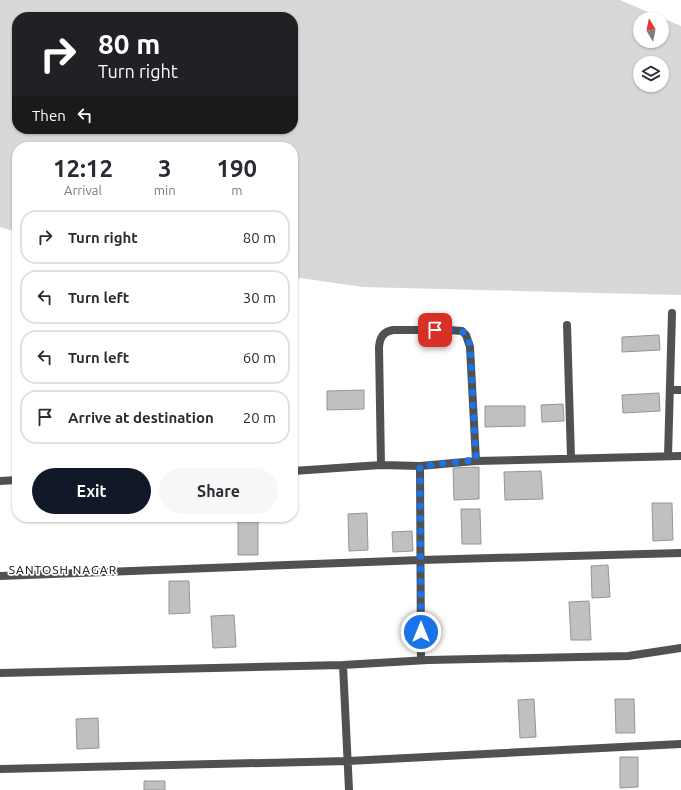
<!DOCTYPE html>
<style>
:root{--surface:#fff;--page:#f7f7f7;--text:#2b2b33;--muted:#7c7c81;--line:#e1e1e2;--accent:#111827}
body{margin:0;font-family:Ubuntu,sans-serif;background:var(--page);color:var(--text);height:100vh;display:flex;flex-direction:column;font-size:15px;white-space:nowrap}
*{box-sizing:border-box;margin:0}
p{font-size:13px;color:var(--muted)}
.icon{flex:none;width:22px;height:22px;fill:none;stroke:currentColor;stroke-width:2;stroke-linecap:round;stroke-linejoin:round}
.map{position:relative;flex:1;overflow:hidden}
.drawer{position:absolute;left:12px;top:142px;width:286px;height:380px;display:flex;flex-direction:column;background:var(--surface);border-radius:16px;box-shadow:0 1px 3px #0004}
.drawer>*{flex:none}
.hud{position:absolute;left:12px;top:12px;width:286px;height:122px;border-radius:16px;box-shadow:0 1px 3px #0004;background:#202124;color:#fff;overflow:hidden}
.needle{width:26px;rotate:350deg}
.fabs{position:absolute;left:633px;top:12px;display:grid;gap:8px}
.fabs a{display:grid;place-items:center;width:36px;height:36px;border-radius:50%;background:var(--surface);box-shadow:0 1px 3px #0004;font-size:20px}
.pin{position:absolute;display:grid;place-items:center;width:34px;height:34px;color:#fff;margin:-17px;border-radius:8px;box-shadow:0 2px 6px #0006}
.me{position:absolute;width:44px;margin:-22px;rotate:0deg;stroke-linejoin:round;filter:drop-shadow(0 0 3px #0008)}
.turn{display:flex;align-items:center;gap:14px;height:84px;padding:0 20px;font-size:18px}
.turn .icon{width:52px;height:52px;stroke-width:2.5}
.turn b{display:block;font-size:28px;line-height:34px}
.then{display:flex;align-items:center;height:38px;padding:0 20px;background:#0003;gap:8px;font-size:15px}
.eta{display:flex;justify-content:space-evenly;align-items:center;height:68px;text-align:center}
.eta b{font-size:24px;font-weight:700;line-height:28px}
.primary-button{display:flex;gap:8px;margin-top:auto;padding:8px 20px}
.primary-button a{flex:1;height:46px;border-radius:24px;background:var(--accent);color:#fff;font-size:16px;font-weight:700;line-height:46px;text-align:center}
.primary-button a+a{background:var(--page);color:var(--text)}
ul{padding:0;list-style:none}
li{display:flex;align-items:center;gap:12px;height:54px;margin:0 8px 6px;padding:0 12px;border:2px solid var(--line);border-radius:16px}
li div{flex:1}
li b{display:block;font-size:15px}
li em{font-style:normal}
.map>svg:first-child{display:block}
</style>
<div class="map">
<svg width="681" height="790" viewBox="0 0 681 790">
<rect width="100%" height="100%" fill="#fff"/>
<path fill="#d8d8d8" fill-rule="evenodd" d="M0,0h620l61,26v269l-318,-8 -70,-10v-130h-276v85l-17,-5zM17,17h276v112h-276zM640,19h22v22h-22zM640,63h22v22h-22z"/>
<path fill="#c0c0c0" stroke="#959595" d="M659,335l1,15 -38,2v-15z
M364,390v19l-37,1v-19z
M659,393l1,18 -37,2 -1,-18z
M563,404l1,17 -22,1 -1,-17z
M485,406h40v20l-40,1z
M479,467v32l-25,1 -1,-32z
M541,471l2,28 -38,1 -1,-28z
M652,503h20l1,37 -20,1z
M461,509h19l1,35h-19z
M367,513l1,37 -19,1 -1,-37z
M238,517h20v38h-20z
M412,531l1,20 -20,1 -1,-20z
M608,565l2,32 -18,1 -1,-32z
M169,581h20l1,32 -21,1z
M589,601l2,39h-20l-2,-38z
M234,615l2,32 -23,1 -2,-32z
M534,699l2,38 -16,1 -2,-38z
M615,699h19l1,34h-19z
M98,718l1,30 -22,1 -1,-30z
M620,757h18v30l-18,1z
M144,781h21v9h-21z"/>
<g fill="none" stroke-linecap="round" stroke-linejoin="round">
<path stroke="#515151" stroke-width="8" d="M567,325l4,133
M670,390h11
M668,456l4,-143
M381,465l-2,-118c1,-10 4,-15 14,-17h56l13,1 4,4 4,12 6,114
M420,466l1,194
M293,471l88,-6 39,1 56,-5 205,-5
M0,481l17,-1
M0,576l421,-16 260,-7
M343,665l6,125
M0,673l343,-8 85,-5 200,-4 53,-8
M0,769l348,-8 333,-17"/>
</g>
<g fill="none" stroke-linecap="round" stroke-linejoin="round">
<path stroke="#1a73e8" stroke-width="7" stroke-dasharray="0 12.6" d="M421,632l-1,-166 56,-6 -6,-113c-1,-4 -1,-9 -4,-13 -5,-6 -23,-4 -31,-4"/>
</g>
<g text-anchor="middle" stroke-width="3.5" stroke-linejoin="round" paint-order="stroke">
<g font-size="12" letter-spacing="1" fill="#000" stroke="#fff">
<text x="63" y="574">SANTOSH NAGAR</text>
</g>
</g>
</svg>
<div class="fabs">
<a><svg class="needle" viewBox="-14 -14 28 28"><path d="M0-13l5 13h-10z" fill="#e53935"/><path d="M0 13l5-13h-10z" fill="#7c7c81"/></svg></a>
<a><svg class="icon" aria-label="layers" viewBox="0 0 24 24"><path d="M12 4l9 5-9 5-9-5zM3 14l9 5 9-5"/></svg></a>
</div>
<div class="pin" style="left:435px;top:330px;background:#d93025"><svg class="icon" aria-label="arrive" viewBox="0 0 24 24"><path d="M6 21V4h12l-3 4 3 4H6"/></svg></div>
<svg class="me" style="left:421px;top:632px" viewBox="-20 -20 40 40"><circle r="17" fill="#1a73e8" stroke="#fff" stroke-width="3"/><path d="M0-11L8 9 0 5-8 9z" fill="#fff"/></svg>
<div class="hud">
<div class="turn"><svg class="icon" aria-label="right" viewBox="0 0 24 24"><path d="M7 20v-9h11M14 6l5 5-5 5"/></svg><div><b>80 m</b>Turn right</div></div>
<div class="then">Then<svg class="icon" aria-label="left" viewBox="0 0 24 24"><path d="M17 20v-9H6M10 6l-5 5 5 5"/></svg></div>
</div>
<section class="drawer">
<div class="eta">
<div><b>12:12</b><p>Arrival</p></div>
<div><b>3</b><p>min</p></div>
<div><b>190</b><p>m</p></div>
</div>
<ul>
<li><svg class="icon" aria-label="right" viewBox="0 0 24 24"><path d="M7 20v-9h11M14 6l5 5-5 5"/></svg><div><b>Turn right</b></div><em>80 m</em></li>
<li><svg class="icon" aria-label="left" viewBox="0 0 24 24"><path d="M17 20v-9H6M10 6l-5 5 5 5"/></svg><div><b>Turn left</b></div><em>30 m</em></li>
<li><svg class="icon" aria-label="left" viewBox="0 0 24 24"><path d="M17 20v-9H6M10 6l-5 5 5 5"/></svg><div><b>Turn left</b></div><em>60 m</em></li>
<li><svg class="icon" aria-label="arrive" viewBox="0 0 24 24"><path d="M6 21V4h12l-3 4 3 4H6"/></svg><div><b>Arrive at destination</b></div><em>20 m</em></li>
</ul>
<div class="primary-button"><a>Exit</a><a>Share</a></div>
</section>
</div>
